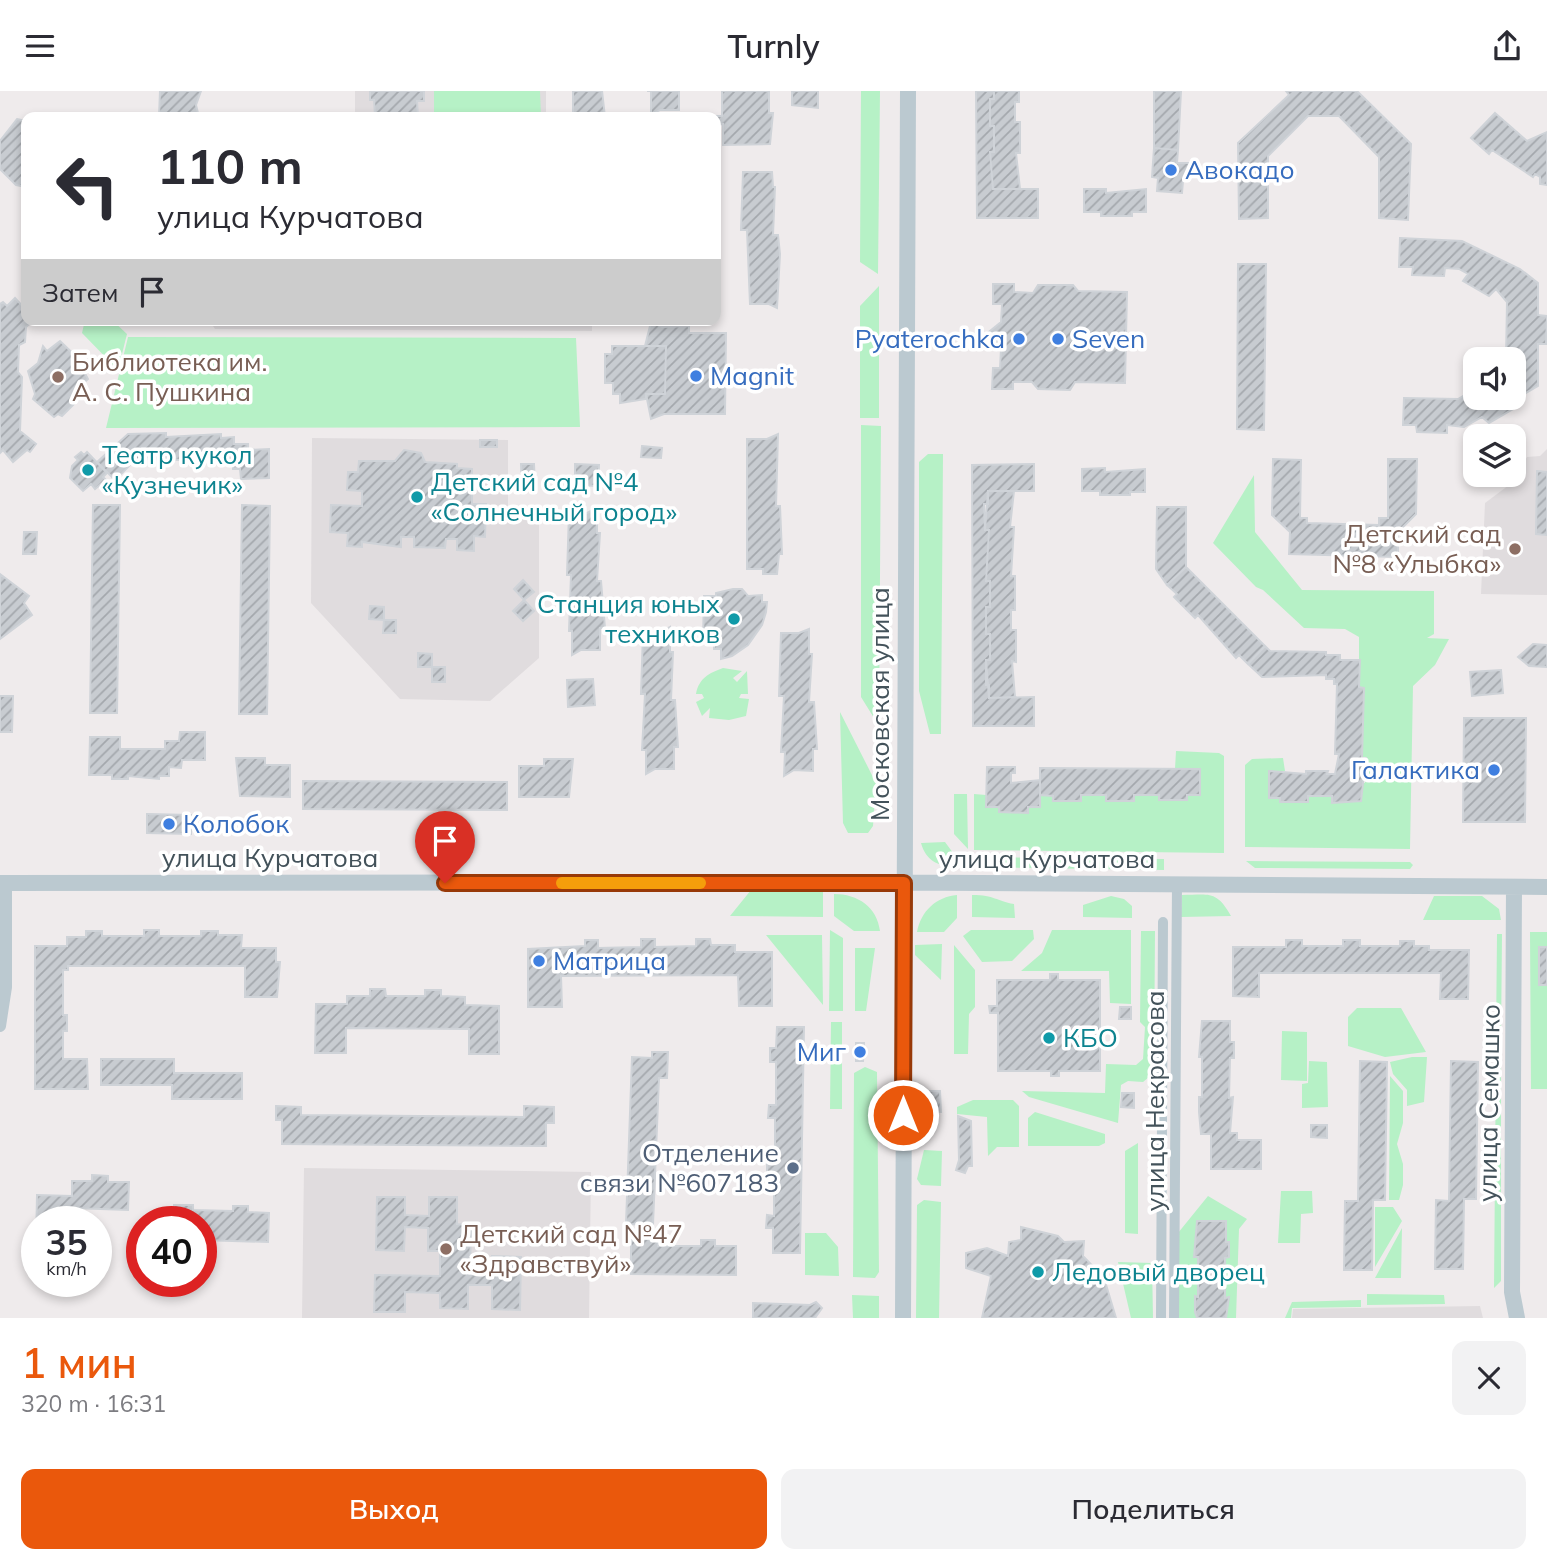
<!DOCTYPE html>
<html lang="ru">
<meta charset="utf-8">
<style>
:root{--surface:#fff;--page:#f2f2f3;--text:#2b2b33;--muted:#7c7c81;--accent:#ea580c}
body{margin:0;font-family:Mulish,sans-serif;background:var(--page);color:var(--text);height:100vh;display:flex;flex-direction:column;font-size:26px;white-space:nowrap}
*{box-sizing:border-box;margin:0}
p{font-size:23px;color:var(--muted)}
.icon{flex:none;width:38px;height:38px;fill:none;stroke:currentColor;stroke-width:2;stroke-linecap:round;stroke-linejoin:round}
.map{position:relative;height:1227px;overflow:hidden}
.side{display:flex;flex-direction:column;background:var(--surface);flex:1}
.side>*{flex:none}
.top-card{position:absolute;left:21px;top:21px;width:700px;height:214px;border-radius:14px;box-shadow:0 4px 10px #0003;background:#fff;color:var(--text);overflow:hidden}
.buttons{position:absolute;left:1463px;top:256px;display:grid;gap:14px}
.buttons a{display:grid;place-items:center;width:63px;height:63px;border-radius:14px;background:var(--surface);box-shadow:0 4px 10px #0003;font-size:35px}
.speed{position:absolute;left:21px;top:1115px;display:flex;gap:14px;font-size:35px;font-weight:700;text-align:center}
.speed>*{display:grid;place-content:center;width:91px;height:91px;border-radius:50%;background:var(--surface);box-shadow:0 4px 10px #0003;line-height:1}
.speed small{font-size:18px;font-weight:400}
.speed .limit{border:10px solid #d22;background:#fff;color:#111}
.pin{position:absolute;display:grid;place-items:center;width:60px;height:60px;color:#fff;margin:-72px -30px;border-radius:50% 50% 50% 0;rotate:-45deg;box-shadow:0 0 7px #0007}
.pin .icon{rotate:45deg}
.me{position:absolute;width:77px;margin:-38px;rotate:0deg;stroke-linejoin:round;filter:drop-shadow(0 0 5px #0008)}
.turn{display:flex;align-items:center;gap:24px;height:147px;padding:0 21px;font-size:32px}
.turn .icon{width:91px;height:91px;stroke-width:2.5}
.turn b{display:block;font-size:49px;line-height:60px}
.then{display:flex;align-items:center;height:66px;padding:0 21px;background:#0003;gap:14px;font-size:26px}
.round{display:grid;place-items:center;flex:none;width:74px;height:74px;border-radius:14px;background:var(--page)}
.head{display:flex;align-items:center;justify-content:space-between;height:119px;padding:0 21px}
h1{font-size:42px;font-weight:600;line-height:52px;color:var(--accent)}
.button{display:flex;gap:14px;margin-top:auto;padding:14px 21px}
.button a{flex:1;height:80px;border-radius:14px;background:var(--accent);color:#fff;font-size:28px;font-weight:600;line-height:80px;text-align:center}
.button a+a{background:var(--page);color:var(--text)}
header{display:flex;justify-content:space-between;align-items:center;height:91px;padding:0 21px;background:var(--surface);font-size:32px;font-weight:600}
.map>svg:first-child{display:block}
</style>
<header><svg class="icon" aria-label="menu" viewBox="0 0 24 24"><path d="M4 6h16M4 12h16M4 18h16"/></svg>Turnly<svg class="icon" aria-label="share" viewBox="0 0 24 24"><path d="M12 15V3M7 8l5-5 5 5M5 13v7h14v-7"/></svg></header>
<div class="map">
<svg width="1547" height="1227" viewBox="0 0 1547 1227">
<defs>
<pattern id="building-hatch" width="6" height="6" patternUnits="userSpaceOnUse" patternTransform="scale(1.75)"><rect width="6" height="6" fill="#c8ccd1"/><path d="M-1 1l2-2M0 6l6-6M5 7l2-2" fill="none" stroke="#a4a8ad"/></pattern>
</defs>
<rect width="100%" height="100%" fill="#efebec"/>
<path fill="#e0dcde" d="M355,0h191v26h-231h40z
M209,229h383v11l-377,-2z
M312,347l196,2v66l31,1v151l-49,43 -90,-2 -89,-96z
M1547,358v146l-66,-1 4,-91 24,-18 18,-28 13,-1z
M304,1077l287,4 -2,146h-287z
M1480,1215l3,12h-191l1,-9z"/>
<path fill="#b6f1c6" d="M434,0h106l1,26h-107z
M861,0h19l-2,183 -18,-12z
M879,195v132h-19v-112z
M85,229h27l15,14 -9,36 -36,-37z
M128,246l448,1 4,89 -474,1z
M861,334l20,1 -2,300 -18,-29z
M928,363h15l-2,280h-11l-11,-43v-229z
M1254,384l1,57 47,58 132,1v43l-7,4 22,1 -14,26 -22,21 -3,163 -165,-2v-82l7,-6 31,-1 2,13h-16v26l39,5v-6h24l1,7 28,-3 1,-17h3l1,-25h-4l2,-70 -5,-1v-50l-14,-8 -41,-1 -41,-38 -7,-3 -43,-44z
M723,577l19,3 -9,7 4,4 10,-11 1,23h-7l-2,4 10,1 -3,17 -17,4 -20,-2 1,-10 -8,8 -6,-14 8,-4 -2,-4h-6c3,-16 13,-21 27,-26z
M840,621l36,71 -3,43 -5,7h-20l-5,-10z
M1176,660l43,2 5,3v97l-250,-3v-56l12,1 13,12v5l29,1v-6h12v-12l13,1 1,5h27v-5l25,-1v6h28v-5l25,-1v5h27l1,-5h13v-25l-25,-1z
M954,703h13l1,55 -14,-15z
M945,751l11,15v10c-18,-1 -30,-6 -35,-24z
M973,766l191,2v11l-191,-3z
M1246,770l164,1 3,3 -3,4 -155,-1z
M751,799h72v27l-93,-1z
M834,803c24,0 43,13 46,37h-26l-20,-15z
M957,804v23l-13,14h-27c4,-21 19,-35 40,-37z
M972,804c23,0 24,6 42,9l1,14 -43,-1z
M1182,804c28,0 34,-5 49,21l-50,1z
M1111,805l13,3 8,7v12l-49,-1v-12z
M1434,805h48l17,13 2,11h-78z
M830,839l13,8v73h-14z
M971,839h62l1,9 -22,22 -30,1 -19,-26z
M1052,839h79v74l-21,-1 -1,-32h-88l21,-18z
M1141,840h14l-1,142 -11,9 -15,-1 -7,4 -3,38 -89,-26 -7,-6 83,2 1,-29 30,1 7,-6 2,-32 -5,-5z
M1530,841h17v15h-8l8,38v104h-16z
M1497,843h5l-1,105h-5z
M766,844h56l1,70z
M942,853l-1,36 -26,-25v-10z
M954,854l21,25v37l-6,7 -1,40h-14z
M855,857h20l-9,63h-11z
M1357,917h44l25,44 -41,5 -37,-11v-29z
M831,931h11v87h-12z
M1282,940l25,1v49l-26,-1z
M1496,961l5,1v228l-7,7z
M1412,966h15l-3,45 -17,4v-16l-14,-16 -3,-12z
M1309,970l18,1 1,45 -26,1v-24l6,-1z
M865,976l12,5 2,200 -4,6 -22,-1 1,-204z
M1390,985l13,15v32l-6,21 6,20v21l-4,15h-10z
M973,1009h40l6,6v41h-22l-9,9 -1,-39 -30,-3v-7z
M1035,1021l70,22v9l-6,3h-71v-28z
M1138,1052v91l-13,-1v-82z
M924,1059l18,1 -1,35 -20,-1 -4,-6z
M1281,1100h31l1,22 -12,1 -1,29h-22z
M1208,1105l39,23 -8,10 -3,89h-59l1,-85z
M924,1109l17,2 -2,116h-23l1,-113z
M1375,1116h18l9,14 -27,46z
M1402,1137l-1,50h-26z
M805,1142h21l12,14 1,29 -34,-1z
M1118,1171l34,1 1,55h-22z
M1367,1203l77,1 1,9 -78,1z
M852,1204l27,1v22h-26z
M1361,1209v7l-69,1 -1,10h-6l7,-16z"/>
<path fill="url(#building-hatch)" stroke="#cfd3d8" stroke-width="2" d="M160,0h41l-5,14 3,12h-40z
M370,0h54v10h-7l1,16 -43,-1 -1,-16h-4z
M573,0h29l3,26h-32z
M647,0h32v19h-19l-9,5v-24z
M722,0h47v22h4l-3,31 -47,1v-21l-7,1 -1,-9h7z
M792,0h26v17l-26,-3z
M976,0h18v8h-4v27h4v26h-4l3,37h45v29h-61z
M994,0h25v11h-4v20h5v31h-4l4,36h-27l-3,-37h4v-26h-4v-27h4z
M1154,0h27l-3,59 -24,-2z
M1286,0h71l54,53 -3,76 -29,-2v-61l-40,-41h-31l-40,40v62l-29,1 -1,-76 51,-48z
M1495,22l32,28 20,-9v53l-7,-1v-7l-5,-3 -2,3 -41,-27 -3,4 -18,-16z
M17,28l9,2v66l-10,-2 -16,-16v-28z
M1154,57l24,2 -1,13h12l-1,18h-5l-1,12 -25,-2 1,-13 -6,-1z
M743,81h29l1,15h2l-2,48h5l2,19 -3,54 -8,-4h-19l-3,-74h-6z
M1084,98h22v4l40,-4v23h-14v4h-31v-4h-17z
M1400,147l62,3 58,28 18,14v32l9,1 -1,28h-8v42l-28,16 3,7 -24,14 -7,-6 -18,10 -17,-2v8l-30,-1 -1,-7h-13l1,-27 54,1 17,-10v8h39v-38h-8l1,-57 -11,-13 -7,7 -26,-15 5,-7 -9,-5 -14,-1 -1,8 -32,-1 1,-8h-14z
M1238,173h28l-2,166 -27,-1z
M993,193h21v8l19,1 5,-8h35l5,6 49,1 -2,91 -50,-1 -5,8 -32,-1 -6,-7h-19v7h-21l1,-21h7l1,-19 -16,-14 16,-13 1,-18h-9z
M15,207l11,12v10h8l-8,7 -1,15 -6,3 -1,27 4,5 -2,54 16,13 -6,8 -3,-2 -14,12 -10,-12 -3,3v-149l3,-2 4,4z
M651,231l11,5 27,-1v7h37l-1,81h-61l-13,5 -5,-25h19l1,-48h-21z
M60,250l25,24 -3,3 6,11 -8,7 6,6 -24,24 -4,-2 -4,3 -21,-18 2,-5 -7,-23 10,-8 5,-17 4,5z
M612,255h54l-1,48h-19v5l-26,4v-9h-7v-11h-8v-29h7z
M166,342v4l55,-3v4l13,-1v7h14v6l21,-1v29l-28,1 -1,-10h-7v-8l-97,-2 -21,21 -18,-18 31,-28z
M778,343l-2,72h4l2,48h-3l-2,20h-14v-5h-16v-130h20z
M480,349h17v7h-17z
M642,355l20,2 -1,10 -20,-1z
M404,359l17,3 4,9 32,2v4l15,1v6h5v9h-5v20h14l-1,33 -11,-1v15l-17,-1v-11h-11l-1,9 -31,-1v-10h-13v10l-39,-5v5l-15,-1 1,-13 -18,-1 1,-27 31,1v-15l-15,-1 1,-18h10l1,-11h36z
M81,361l3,3 3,-3 20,21 -4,4 3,3 -11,9 -4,-5 -8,7 -13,-13 2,-12 6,-6 -3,-3z
M1273,368l28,1 -1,58h7v5l72,2v-7h9v-59h29l-1,55 -18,18v25l-109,-3 1,-22 -18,-17z
M521,373h13l1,24 -13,1z
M575,373l24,1 -1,21 -23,-1z
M1034,373v27h-46v13h-4l1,26h4l-3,51h4v26h-4v27h4v26h-4l3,38 45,-1v29h-61l-1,-261z
M1105,377v4l40,-3v23h-15v3h-30v-4h-18v-22z
M1537,380l10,1v63l-11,-1z
M988,400h26l-4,36h4l-3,49h4v34h-4v20h5v32l-4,-1 3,36 -26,1v-13h-3v-25h4v-26h-4v-27h4v-26h-4l3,-51h-4z
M93,414h27l-3,208h-27z
M242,414l28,1 -3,208h-28z
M1157,416h29v60l-19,18 -11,-16z
M597,417v25h3l-3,48h4l4,47h-5v22h-19l-9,5v-24h-3l2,-56h-4l2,-62h18z
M24,441h13l-1,22h-13z
M1186,476l79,79 -17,18 -9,-9 -3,3 -38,-43 -3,3 -21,-21 3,-3 -10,-9z
M0,483l29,22 -5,7 8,12 -32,24z
M523,489l11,12 -10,8 -10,-11z
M733,498h9l6,7 14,-1v7h5l-1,10 -4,13 -14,20 -16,11 -11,3v-10h-7v-10h-11l1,-43h12v-3z
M524,509l10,11 -11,10 -10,-10z
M370,515l14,1v13l-15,-1z
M384,529h12v13h-13z
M670,536v25h3l-2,48h4l3,47h-4v22h-19l-9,5v-24h-4l3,-56h-4l2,-62h18z
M809,538v25h3l-3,48h5l3,47h-4v22l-19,-1 -10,6 1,-24h-4l3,-56h-5l2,-63h18z
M1533,553l14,1v22l-18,-1 -11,-9z
M1265,555l5,5 56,1v3h14v5h20l-1,27 5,1 -2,70h4l-5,43 -29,2v-7h-24v6h-28v-4h-11v-27l37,3v-3h22l-1,3h8l4,-20h-4l2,-70h-3v-5h-8v-4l-64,2 -14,-13z
M418,562l14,1v13h-14z
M432,576h13v15h-13z
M1501,579l2,23 -31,3 -2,-24z
M593,588l2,26 -27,2 -1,-27z
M0,605h13l-1,36h-12z
M1464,627h62l-1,104h-62z
M180,641h25v28h-23l-1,8 -12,-1v9h-10v3l-31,-3v3h-16v-4h-23l1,-38h30v12h45v-8h14z
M236,667h29v7h25v32l-50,-1z
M544,668h29l-4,38h-50v-31h25z
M987,676h28v6h-4v10l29,-3v27h-12v6l-29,-1v-5h-13z
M1040,677l160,1v26h-13v5h-28v-5h-25v6h-28v-6h-25v6h-28v-5l-13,-1z
M303,690l204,1v28l-204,-1z
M147,723l44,1v19l-44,-1z
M144,839h15v6h42v-5h17v4h24l-1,13h35v14h4l-3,35h-32v-31h-177v4h-5v45h4v16h-4v28h24l1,30h-53v-143h32v-9h19v-6h16v5h42z
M641,848h14v8l41,-1v-7h14l1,6h24v7h37v54h-33l-1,-31 -177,1 1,31h-34v-58l57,-3v-6h13v8l43,-1z
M1286,849h16v6h41v-6h17v6h40v-5h14v5h15v4h40l-1,49h-28l1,-26h-182v24l-26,-1v-49h53z
M1539,856h8v38h-8z
M1050,883h8v6h42v91h-41v5h-8v-5h-53v-58h-8l-1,-7h8v-26h53z
M370,898h15l1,7h39v-6h16v6l24,1v8l34,1v48h-30v-25l-123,-1v25h-31l1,-49h31v-8h23z
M1120,916h11v12h-12z
M1202,930h28v21h4v16h-4l-1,40 4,-1 -3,36h7v7h24v29h-50v-35h-10l-2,-22v-15h3v-40h-3z
M777,936h27l-4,226h-27v-25h-7l1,-13 7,1v-43h-7v-13h8v-42h-7l1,-13h7v-43h-6v-14h6z
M856,952h8l-1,18h-7z
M652,961h16l-1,26h-8l-6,147 -27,-1 6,-167 20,1z
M101,968h73v14h68v26h-70v-14h-71z
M1360,970l27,1 -2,138h-12l-1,70h-28l1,-69h13z
M1451,970l27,1 -2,137h-12l-1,70h-28l1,-69 13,1z
M929,1000h11l1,21 -13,-1z
M1122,1002h12v15l-13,-1z
M276,1015l25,1v8l223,2v-11l30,1v16h-8v23l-264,-2v-24h-6z
M958,1025l13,5 1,45h-4l-3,7 -9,-3 3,-10z
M1311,1034h16v13l-16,-1z
M92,1084l16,1v6h21l-1,28 -56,-2 -1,11 -34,2 -1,24 1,-50 35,1v-15h20z
M377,1106h28v18l24,1v-19h28v27l14,1 -1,49h22v-18l29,1 -1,53 -28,-1v-24h-24v24l-28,-1v-15l-35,-1v20h-31l1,-37 65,1v-25h-12v-23l-23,-1 -1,24 -28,-1z
M174,1114h19v5l40,1v-5h15v6l21,1 -1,29 -67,-2v-19h-44v-12l17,1z
M1197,1130h29v21h3v15l-4,1v40l4,-1 -3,21h-29l-2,-6v-16l3,1v-40h-4z
M1021,1136l37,9 6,6 20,-1 -1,15 21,22 12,40h-134l9,-42 -25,-8v-15l21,-5 21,8 1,-14 12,-2z
M631,1148h27v7h43v-6h14v6h21v29l-105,-1z
M816,1211l6,6 -7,10h-62v-15l57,2z"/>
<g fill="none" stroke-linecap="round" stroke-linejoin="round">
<path stroke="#bbc9d0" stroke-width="10" d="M1161,1227l2,-396
M1174,1227l3,-434"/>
<path stroke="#bbc9d0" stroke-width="12" d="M0,935l6,-39v-104"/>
<path stroke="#bbc9d0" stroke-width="16" d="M0,792l829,-1 718,5
M1514,796l-2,405 5,26
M903,1227l5,-1227"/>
</g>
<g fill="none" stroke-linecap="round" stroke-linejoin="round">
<g stroke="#983908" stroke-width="18">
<path id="route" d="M445,792h459l-1,232"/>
</g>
<use href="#route" stroke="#ea580c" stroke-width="12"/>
<path stroke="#f59e0b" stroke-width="12" d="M562,792h138"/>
</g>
<g fill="#3f7fe0" stroke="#fff" stroke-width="2.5">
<circle cx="1171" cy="79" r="7"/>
<circle cx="1019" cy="248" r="7"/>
<circle cx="1058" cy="248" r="7"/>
<circle cx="696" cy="285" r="7"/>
<circle cx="1494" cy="679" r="7"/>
<circle cx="169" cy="733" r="7"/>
<circle cx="539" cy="870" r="7"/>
<circle cx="860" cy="961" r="7"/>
</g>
<g fill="#8d6e63" stroke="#fff" stroke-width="2.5">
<circle cx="58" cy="286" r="7"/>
<circle cx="1515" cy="458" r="7"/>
<circle cx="446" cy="1158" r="7"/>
</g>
<g fill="#0f9aa8" stroke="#fff" stroke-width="2.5">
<circle cx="88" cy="379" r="7"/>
<circle cx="417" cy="406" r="7"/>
<circle cx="734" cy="528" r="7"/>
<circle cx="1049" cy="947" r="7"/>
<circle cx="1038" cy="1181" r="7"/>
</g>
<circle fill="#5c6f8a" stroke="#fff" stroke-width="2.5" cx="793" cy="1077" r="7"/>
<g text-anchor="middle" stroke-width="7" stroke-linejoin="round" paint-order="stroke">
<g font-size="26" fill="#366cbe" stroke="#fff" text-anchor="start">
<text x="1185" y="88">Авокадо</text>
<text x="1005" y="257" text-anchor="end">Pyaterochka</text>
<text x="1072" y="257">Seven</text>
<text x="710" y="294">Magnit</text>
<text x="1480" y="688" text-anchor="end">Галактика</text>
<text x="183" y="742">Колобок</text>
<text x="553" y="879">Матрица</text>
<text x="846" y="970" text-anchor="end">Миг</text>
</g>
<g font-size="26" fill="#785e54" stroke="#fff" text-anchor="start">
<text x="72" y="280">Библиотека им.<tspan x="72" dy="30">А. С. Пушкина</tspan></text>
<text x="1501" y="452" text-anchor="end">Детский сад<tspan x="1501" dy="30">№8 «Улыбка»</tspan></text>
<text x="460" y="1152">Детский сад №47<tspan x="460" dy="30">«Здравствуй»</tspan></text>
</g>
<g font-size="26" fill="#0d838f" stroke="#fff" text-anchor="start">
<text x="102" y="373">Театр кукол<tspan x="102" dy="30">«Кузнечик»</tspan></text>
<text x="431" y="400">Детский сад №4<tspan x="431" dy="30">«Солнечный город»</tspan></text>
<text x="720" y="522" text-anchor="end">Станция юных<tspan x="720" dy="30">техников</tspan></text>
<text x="1063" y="956">КБО</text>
<text x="1052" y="1190">Ледовый дворец</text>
</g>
<g font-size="26" fill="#43525a" stroke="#fff">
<text transform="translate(880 613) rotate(-90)" y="9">Московская улица</text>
<text x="270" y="776">улица Курчатова</text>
<text x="1047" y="777">улица Курчатова</text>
<text transform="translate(1155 1010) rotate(-90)" y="9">улица Некрасова</text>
<text transform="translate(1489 1012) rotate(-89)" y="9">улица Семашко</text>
</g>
<g font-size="26" fill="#4e5e75" stroke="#fff" text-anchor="end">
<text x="779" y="1071">Отделение<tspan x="779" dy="30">связи №607183</tspan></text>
</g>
</g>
</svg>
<div class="buttons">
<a><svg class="icon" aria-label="sound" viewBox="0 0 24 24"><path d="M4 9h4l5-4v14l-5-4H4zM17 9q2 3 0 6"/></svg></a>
<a><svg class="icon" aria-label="layers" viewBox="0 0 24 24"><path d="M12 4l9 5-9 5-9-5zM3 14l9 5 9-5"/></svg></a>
</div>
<div class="speed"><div>35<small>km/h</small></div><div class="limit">40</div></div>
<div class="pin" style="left:445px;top:792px;background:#d93025"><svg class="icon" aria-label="arrive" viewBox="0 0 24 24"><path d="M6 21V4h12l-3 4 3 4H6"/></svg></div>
<svg class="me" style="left:903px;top:1024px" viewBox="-20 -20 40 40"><circle r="17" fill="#ea580c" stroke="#fff" stroke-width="3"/><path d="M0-11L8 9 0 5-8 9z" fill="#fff"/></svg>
<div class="top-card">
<div class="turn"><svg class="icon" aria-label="left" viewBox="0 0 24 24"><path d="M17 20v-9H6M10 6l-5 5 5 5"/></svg><div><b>110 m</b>улица Курчатова</div></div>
<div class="then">Затем<svg class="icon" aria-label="arrive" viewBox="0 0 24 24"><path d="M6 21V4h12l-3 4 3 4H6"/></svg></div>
</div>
</div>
<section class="side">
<div class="head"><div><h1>1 мин</h1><p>320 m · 16:31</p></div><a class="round"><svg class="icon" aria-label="close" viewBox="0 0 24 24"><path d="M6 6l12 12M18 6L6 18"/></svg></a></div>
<div class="button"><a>Выход</a><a>Поделиться</a></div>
</section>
